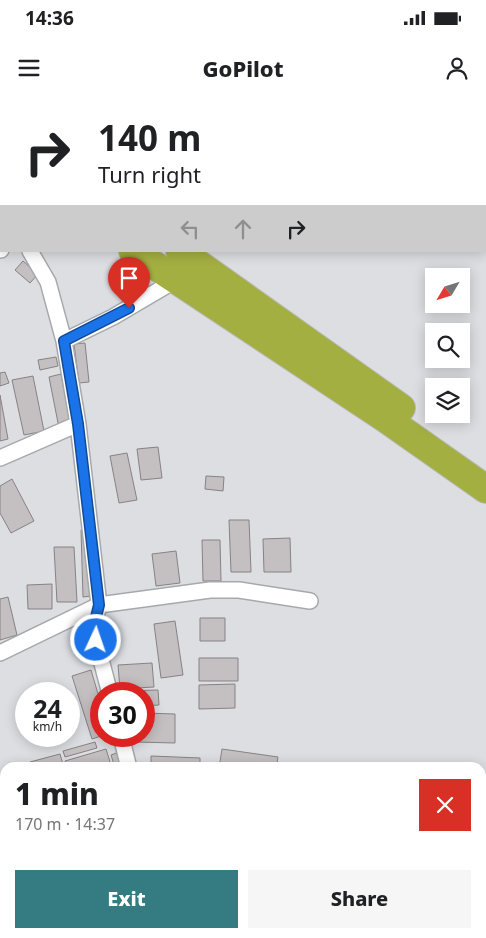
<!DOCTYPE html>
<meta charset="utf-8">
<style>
:root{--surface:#fff;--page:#f6f6f6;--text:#202124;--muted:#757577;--accent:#347c82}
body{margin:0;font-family:"Noto Sans",sans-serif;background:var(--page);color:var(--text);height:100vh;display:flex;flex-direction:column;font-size:19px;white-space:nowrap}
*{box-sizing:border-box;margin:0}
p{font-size:16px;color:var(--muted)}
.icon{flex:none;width:28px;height:28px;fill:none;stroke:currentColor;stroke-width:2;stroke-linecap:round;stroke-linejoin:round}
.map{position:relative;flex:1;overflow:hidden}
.panel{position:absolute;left:0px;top:662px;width:486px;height:176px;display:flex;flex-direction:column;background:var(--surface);border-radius:15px 15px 0 0;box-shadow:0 2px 12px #0003}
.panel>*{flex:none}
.top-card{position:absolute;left:0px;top:0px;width:486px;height:152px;box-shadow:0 2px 12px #0003;background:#fff;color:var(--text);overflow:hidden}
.needle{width:32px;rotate:232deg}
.tools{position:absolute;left:425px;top:168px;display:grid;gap:10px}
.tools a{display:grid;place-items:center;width:45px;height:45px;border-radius:0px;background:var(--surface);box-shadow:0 2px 12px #0003;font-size:25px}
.speed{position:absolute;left:15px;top:582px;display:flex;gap:10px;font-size:25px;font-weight:700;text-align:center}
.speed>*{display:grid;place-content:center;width:65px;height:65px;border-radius:50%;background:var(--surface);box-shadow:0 2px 12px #0003;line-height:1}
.speed small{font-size:12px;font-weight:400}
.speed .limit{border:8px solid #d22;background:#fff;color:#111}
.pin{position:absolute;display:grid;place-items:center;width:42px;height:42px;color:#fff;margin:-51px -21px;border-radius:50% 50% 50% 0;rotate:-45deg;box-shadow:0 0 5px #0007}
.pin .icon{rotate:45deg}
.me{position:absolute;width:55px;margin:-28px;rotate:3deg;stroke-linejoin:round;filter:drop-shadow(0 0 4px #0008)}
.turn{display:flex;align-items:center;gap:18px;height:105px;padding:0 15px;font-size:22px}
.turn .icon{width:65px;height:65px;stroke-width:2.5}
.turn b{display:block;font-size:35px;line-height:42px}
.lanes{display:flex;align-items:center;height:48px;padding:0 15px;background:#0003;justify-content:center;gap:25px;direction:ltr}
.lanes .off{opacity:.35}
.round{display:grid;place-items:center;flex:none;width:52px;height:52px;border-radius:0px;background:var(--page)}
.summary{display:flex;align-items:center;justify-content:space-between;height:85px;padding:0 15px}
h1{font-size:30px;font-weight:800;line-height:38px}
.cta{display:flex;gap:10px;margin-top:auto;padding:10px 15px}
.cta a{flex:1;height:58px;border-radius:0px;background:var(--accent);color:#fff;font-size:20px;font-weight:800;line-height:58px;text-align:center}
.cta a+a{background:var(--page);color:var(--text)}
.status{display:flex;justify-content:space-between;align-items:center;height:35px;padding:0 25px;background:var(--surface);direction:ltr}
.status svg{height:14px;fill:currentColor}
header{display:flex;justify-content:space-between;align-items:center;height:65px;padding:0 15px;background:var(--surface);font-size:22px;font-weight:800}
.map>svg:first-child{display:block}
</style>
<div class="status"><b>14:36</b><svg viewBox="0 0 49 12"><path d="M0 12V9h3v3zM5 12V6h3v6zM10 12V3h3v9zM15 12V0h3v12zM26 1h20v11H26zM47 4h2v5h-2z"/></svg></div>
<header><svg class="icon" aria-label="menu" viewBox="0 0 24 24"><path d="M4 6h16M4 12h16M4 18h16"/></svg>GoPilot<svg class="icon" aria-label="person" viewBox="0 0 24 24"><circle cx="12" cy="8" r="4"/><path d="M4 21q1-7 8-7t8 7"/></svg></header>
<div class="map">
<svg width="486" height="838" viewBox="0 0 486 838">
<rect width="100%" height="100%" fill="#dcdee2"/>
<path fill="#c4bfc1" stroke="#878284" d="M23,161l15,13 -8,9 -15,-13z
M85,243l4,39 -10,1 -5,-39z
M56,257l2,9 -18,4 -2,-10z
M5,272l4,11 -9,3v-13z
M61,274l10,52 -12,2 -10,-51z
M33,276l11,55 -20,4 -12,-55z
M0,295l8,44 -8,2z
M158,347l4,31 -21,2 -4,-31z
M127,353l10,47 -18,3 -9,-47z
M206,376l18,1 -1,14 -18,-2z
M12,379l22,42 -23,12 -11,-20v-27z
M229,420h20l2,52h-20z
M81,430h8l2,66 -8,1z
M290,438l1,34h-27l-1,-33z
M202,440h18l1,41h-18z
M54,447h20l3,55h-20z
M176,451l4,32 -24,3 -4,-32z
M52,484v25h-24l-1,-24z
M8,497l9,38 -17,5v-41z
M200,518h25v23h-25z
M175,521l8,54 -22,3 -7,-54z
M199,558h39v23h-39z
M152,563l2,24 -34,2 -2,-24z
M91,570l10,34v32l-9,3 -20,-63z
M235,584v24l-36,1v-24z
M158,590l1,15 -15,1v-12h-20v-3z
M144,613l31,1v29l-40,-1v-6h9z
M95,642l2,6 -32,9 -2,-6z
M106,649l6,19h-45l-2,-7z
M222,649l56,8 -2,11h-57z
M122,651l1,17h-8l-4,-13z
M60,654l4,14h-32l-2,-6z
M151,656l49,2v10h-49z
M0,712h3l2,15v11l-5,1z
M481,714l5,5v22l-5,5z
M0,803h5v27h-5z
M86,834h18l2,4h-30z"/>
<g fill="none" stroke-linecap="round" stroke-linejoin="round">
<g stroke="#a6a9ac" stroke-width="18">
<path id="minor" d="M64,0l2,1
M207,0v1
M388,1l5,-1
M0,126l1,1
M0,150h1
M30,151l18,31 16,59 14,83 21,181 -6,24 17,65
M64,241l49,-24 63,-37
M0,358l78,-34
M0,553l99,-48 111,-15h29l71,11
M121,636l8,32
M0,741l5,-1
M481,815l5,-2"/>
</g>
<g stroke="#bababa" stroke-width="30">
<path id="motorway" d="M0,28l1,1
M0,63l1,1
M133,151l252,167 101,71
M180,151l221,157"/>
</g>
<use href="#minor" stroke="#fff" stroke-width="15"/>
<use href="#motorway" stroke="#a4af41" stroke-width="28"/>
</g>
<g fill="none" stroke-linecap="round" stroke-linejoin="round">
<g stroke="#114b97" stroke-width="12">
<path id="route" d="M96,540l-3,-11 6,-24 -21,-181 -14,-83 65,-33"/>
</g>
<use href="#route" stroke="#1a73e8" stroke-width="9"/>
</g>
</svg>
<div class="tools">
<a><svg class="needle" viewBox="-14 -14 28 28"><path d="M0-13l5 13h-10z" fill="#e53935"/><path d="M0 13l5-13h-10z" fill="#757577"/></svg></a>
<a><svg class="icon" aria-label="search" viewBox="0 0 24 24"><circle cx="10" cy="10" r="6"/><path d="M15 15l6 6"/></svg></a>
<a><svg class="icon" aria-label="layers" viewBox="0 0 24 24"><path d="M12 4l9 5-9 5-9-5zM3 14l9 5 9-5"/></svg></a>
</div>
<div class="speed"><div>24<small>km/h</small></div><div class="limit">30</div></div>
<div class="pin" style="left:129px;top:208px;background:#d93025"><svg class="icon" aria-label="arrive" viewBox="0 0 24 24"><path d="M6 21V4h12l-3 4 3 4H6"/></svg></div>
<svg class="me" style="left:96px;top:540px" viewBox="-20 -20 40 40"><circle r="17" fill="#1a73e8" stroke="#fff" stroke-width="3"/><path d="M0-11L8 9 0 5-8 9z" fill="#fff"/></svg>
<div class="top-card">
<div class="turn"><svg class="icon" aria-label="right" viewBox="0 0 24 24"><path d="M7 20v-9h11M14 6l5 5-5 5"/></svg><div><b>140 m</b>Turn right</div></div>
<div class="lanes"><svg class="icon off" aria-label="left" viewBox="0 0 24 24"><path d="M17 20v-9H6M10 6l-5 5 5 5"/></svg><svg class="icon off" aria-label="ahead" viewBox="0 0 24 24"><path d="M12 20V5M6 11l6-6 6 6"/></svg><svg class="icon" aria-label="right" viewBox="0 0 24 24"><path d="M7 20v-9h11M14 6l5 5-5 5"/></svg></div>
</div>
<section class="panel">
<div class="summary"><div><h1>1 min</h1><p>170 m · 14:37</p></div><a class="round" style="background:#d93025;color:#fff"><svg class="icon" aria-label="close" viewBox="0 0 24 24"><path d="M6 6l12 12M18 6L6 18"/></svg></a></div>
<div class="cta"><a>Exit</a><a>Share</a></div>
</section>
</div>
